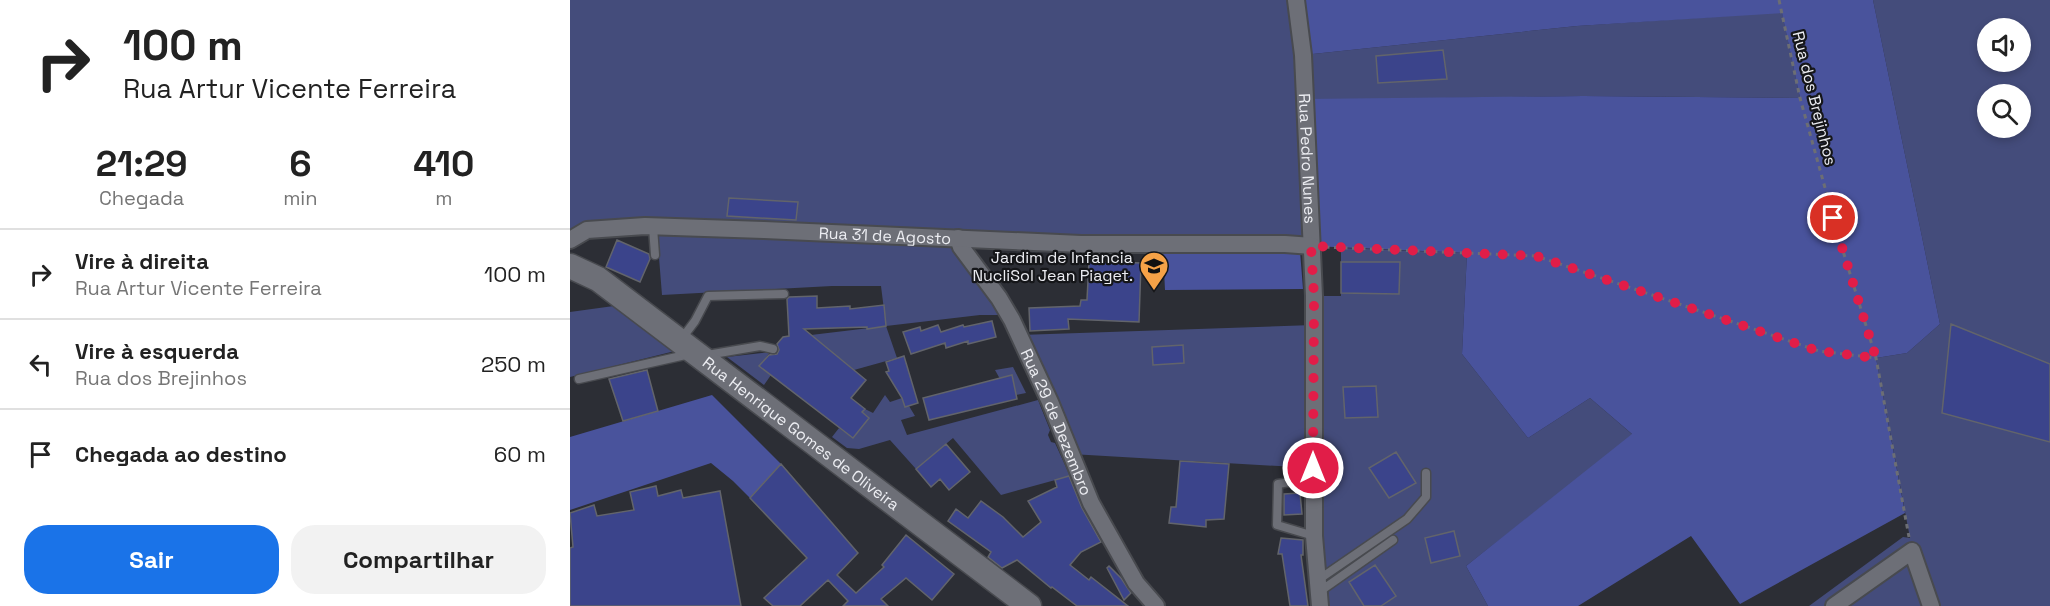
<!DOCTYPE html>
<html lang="pt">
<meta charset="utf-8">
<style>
:root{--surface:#fff;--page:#f2f2f2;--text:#222;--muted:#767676;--line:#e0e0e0;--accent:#1a73e8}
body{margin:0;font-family:"Space Grotesk",sans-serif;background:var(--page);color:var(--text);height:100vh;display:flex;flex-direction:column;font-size:22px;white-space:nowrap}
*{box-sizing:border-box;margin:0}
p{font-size:20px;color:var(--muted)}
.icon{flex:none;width:33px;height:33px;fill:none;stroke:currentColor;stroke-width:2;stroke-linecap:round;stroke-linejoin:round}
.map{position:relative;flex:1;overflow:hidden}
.details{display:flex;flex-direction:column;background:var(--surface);width:570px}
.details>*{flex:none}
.hud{background:#fff;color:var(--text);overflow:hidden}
.tools{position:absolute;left:1407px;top:18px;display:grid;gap:12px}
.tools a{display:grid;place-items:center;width:54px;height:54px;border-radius:50%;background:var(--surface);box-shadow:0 3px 9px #0003;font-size:30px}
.pin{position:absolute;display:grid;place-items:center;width:51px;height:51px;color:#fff;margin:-26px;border:3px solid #fff;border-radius:50%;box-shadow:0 2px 6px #0007}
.me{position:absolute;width:66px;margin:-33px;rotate:0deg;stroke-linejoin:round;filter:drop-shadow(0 0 4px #0008)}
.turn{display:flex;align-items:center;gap:21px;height:126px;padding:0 24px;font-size:27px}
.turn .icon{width:78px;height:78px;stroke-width:2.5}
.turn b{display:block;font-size:42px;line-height:51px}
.eta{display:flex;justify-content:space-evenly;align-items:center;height:102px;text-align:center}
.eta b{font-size:36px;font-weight:800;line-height:42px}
.button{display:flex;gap:12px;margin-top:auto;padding:12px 24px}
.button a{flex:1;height:69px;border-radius:24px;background:var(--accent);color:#fff;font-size:24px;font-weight:800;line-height:69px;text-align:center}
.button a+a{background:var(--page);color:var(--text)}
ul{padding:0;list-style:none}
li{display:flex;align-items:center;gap:18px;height:90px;padding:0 24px;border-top:2px solid var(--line)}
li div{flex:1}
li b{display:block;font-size:22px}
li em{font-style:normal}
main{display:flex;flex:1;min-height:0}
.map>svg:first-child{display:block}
</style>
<main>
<section class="details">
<div class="hud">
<div class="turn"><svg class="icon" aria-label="right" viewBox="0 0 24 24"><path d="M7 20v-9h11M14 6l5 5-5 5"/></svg><div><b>100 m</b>Rua Artur Vicente Ferreira</div></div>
</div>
<div class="eta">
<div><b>21:29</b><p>Chegada</p></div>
<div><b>6</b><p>min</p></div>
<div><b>410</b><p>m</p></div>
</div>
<ul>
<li><svg class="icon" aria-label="right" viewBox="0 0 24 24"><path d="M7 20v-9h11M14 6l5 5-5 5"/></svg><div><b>Vire à direita</b><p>Rua Artur Vicente Ferreira</p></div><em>100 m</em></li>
<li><svg class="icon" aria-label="left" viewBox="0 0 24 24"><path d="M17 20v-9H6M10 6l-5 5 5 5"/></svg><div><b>Vire à esquerda</b><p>Rua dos Brejinhos</p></div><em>250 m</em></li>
<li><svg class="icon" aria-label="arrive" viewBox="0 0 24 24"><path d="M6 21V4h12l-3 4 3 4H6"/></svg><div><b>Chegada ao destino</b></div><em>60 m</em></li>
</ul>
<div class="button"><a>Sair</a><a>Compartilhar</a></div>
</section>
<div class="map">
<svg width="1480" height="606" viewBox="0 0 1480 606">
<rect width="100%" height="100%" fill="#2c2e35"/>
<path fill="#444c7b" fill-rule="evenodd" d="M0,0h726l7,55 274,-29 205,-14 18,86 -217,-2 -269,4 -2,146 -354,-8 51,77h-29l-94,11 11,32 -43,12 -43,-35 75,-9 -5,-40h-49l-170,9 -5,-63 -87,2z
M1303,0h177v606h-241l94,-69 7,1 -34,-180 31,-5 33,-29zM1418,28h32v34h-32zM1418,94h32v34h-32z
M771,248l126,5 -5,101 66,84 62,-40 43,37 -167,131 22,40h-168l-7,-138 -242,-14 -51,-119 293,-10 1,-29h27v-3l58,1 1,-31 -59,-1z
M51,305l58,45 -109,27v-65z
M200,352l-10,14 11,9 -7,10 -37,-28z
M443,367l13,26 -10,2 -4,-20 -12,4 -5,-9z
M315,395l5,7 12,-4 3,9 4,-1 6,10 -14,4 6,15 131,-35 12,30 -2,5 3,7 4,1 15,33 -69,19 -48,-57 -37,31 -26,-29 -31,9 -12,-1 -15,-11 7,-9 14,10 16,-20 -7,-6 3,-3 8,4z"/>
<path fill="#49539c" d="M726,0h577l67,324 -33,29 -31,5 29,155 -165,91 -49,-68 -113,70h-90l-22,-40 166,-132 -42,-36 -62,40 -66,-84 5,-101 -155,-7 -7,-147 278,-3 217,2 -18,-85 -205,13 -274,29z
M593,249l137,2 3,38 -138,1z
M142,395l69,69 -31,34 -17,-17 -22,-18 -141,47v-73z"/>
<path fill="#3b448b" stroke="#62646b" stroke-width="1.5" d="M873,50l4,29 -69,4 -2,-27z
M159,198l69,4 -2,18 -69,-4z
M47,240l32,14 1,5 -10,23 -34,-15z
M519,261l52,2 -2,59 -71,-3 1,10 -39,2 -1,-23 51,-2 1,-6h6z
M771,262h59l-1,32 -58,-1z
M247,296v12l33,-2v3l34,-4 2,21 -19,3v-2l-63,2 62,51 -15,18 14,11 -3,3 7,6 -16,20 -94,-72 10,-11 8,-1 2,-4 -2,-6 6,-7 6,-1 -2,-37 2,-2z
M422,321l4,16 -28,7v-3l-22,7 -1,-5 -34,11 -8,-22 17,-5 1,4 17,-6 3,7 22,-7 1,2z
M1381,324l99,40v78l-108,-29z
M613,345l1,18 -31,2 -1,-18z
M334,356l14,47 -13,4 -3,-9 -16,-26 3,-1 -3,-9z
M77,370l11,41 -35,10 -14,-42z
M442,375l5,24 -88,21 -6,-22z
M806,386l2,31 -33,1 -2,-31z
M376,444l24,28 -21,18 -9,-11 -9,8 -15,-18z
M826,452l20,31 -27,15 -20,-30z
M610,461l49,3 -5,55 -18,1v7l-37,-4 2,-16h5z
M211,464l77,89 -21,22 19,18 28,-26 -2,-2 24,-30 48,39 -22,26 -26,-22 -25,21 7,7h-45l5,-5 -20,-21 -28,26h-27l-9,-8 43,-40 -57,-60z
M499,476l13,32 19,34 -20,10 -11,13 19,15 2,-3 37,29h-51l-25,-19 -1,1 -34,-28 -15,8 -14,-11 3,-5 -43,-31 8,-12 12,9 13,-17 22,16 20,20 18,-15 -13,-21 29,-14 -2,-7z
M86,486l2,10 23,-6 2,8 37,-7 21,115h-171v-58l3,-1 -3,-34 24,-8 3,11 37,-6 -4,-18z
M730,493l2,21 -18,1v-21z
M884,531l6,25 -29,7 -6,-25z
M711,538l22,2v15h-2l7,51h-18l-8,-52h-4z
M805,565l21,31 -15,10h-17l-15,-24z
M539,566l12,12 10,15 -7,7 -17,-32z"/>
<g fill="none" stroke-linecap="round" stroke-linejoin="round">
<g stroke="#484a4f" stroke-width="11">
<path id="lane" d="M83,227l2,28
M110,341l15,-20 13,-25 76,-2
M137,355l53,-9 13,3
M9,379l111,-25
M743,478l-35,6 -1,41 37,11
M748,580l89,-61 19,-22v-24
M749,592l74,-52"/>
</g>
<g stroke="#484a4f" stroke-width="20">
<g id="street">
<path id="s1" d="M726,0l7,55 11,241v240l6,70"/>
<path id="s2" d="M388,238l3,9 38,51 13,22 38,82 41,101 45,80 20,23"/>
<path id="s3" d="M0,240l17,-10 58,-4 119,4 317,14h204l27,2"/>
<path d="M1264,606l78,-55 19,55"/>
</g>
</g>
<g stroke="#484a4f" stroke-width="27">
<g id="secondary">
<path id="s4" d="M0,266l28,13 431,327"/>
</g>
</g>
<path stroke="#6c6e74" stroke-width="3" stroke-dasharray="4.5 4.5" stroke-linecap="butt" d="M1209,0l21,98 39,140 37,120 33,179
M755,247l211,9 283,95 57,7"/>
<use href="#lane" stroke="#6d6f77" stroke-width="8"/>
<use href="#street" stroke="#6d6f77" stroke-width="16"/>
<use href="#secondary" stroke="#6d6f77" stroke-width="24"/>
</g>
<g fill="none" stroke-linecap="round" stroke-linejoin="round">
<path stroke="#e11d48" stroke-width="10" stroke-dasharray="0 18" d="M743,468l1,-172 -3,-50 225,10 282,95 58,7 -43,-140"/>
</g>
<defs>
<g id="school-pin" transform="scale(1.5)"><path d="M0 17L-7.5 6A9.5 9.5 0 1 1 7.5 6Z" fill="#f6a247" stroke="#151619"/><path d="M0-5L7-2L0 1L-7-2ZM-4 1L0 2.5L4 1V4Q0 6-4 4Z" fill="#111"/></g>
</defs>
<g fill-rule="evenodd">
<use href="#school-pin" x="584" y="266"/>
</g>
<g text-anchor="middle" stroke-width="4.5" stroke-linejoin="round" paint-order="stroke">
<g font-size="16" fill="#ecedf2" stroke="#151619">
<text transform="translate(1245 98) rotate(76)" y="6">Rua dos Brejinhos</text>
<text dy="6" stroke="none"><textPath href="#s1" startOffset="159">Rua Pedro Nunes</textPath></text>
<text dy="6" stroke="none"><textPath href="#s3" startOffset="318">Rua 31 de Agosto</textPath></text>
<text dy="6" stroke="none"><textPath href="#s2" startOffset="210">Rua 29 de Dezembro</textPath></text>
<text dy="6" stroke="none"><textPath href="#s4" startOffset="286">Rua Henrique Gomes de Oliveira</textPath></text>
</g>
<g font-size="16" fill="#ecedf2" stroke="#151619" text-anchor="end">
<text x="563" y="263">Jardim de Infancia<tspan x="563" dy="18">NucliSol Jean Piaget.</tspan></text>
</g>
</g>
</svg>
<div class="tools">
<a><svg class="icon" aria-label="sound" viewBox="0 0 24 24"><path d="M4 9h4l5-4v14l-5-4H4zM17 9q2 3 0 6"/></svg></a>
<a><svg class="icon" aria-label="search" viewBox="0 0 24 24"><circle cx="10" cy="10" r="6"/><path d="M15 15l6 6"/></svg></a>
</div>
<div class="pin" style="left:1263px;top:218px;background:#d93025"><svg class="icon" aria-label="arrive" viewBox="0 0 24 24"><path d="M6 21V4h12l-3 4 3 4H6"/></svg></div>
<svg class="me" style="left:743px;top:468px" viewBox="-20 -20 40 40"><circle r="17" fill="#e11d48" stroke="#fff" stroke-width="3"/><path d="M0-11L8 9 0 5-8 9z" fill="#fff"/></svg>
</div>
</main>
